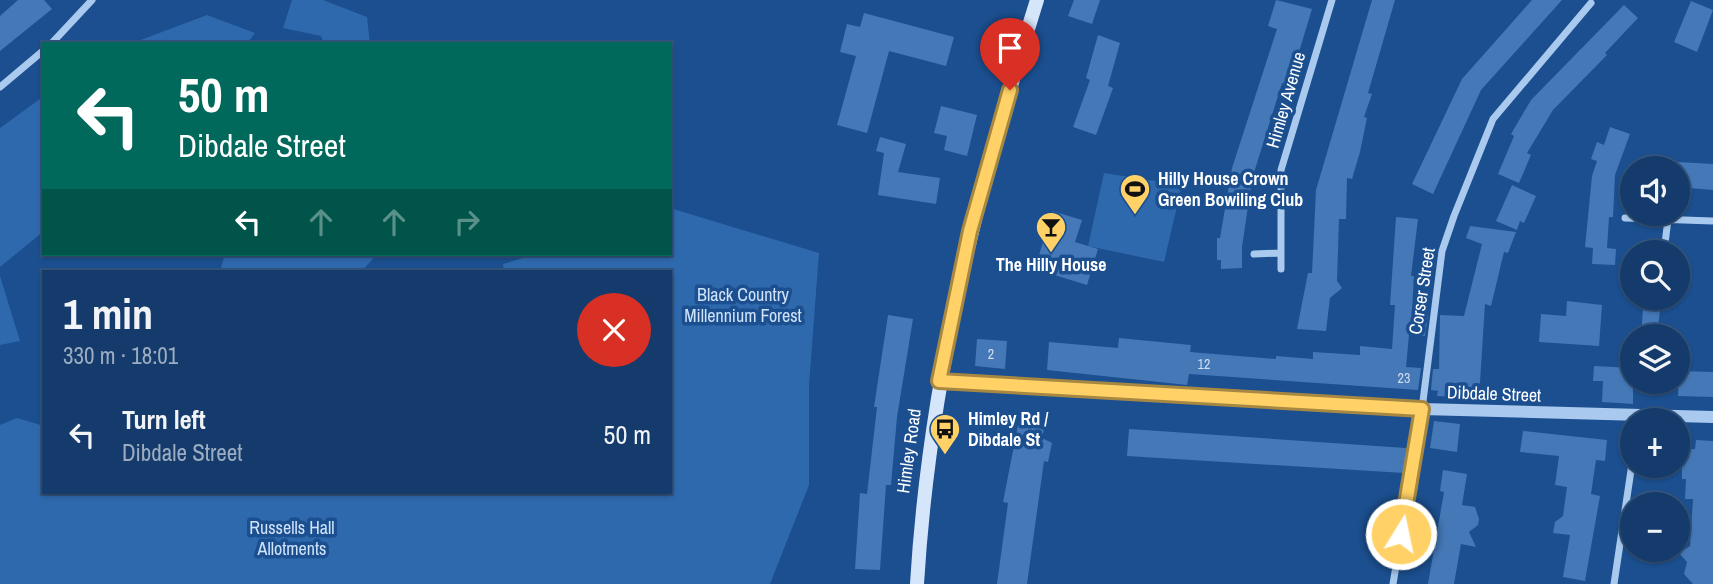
<!DOCTYPE html>
<meta charset="utf-8">
<style>
:root{--surface:#143b6b;--page:#214673;--text:#f1f3f6;--muted:#9dadc1;--line:#33557e}
body{margin:0;font-family:"Archivo Narrow",sans-serif;background:var(--page);color:var(--text);height:100vh;display:flex;flex-direction:column;font-size:26px;white-space:nowrap}
*{box-sizing:border-box;margin:0}
p{font-size:23px;color:var(--muted)}
.icon{flex:none;width:38px;height:38px;fill:none;stroke:currentColor;stroke-width:2;stroke-linecap:round;stroke-linejoin:round}
.map{position:relative;flex:1;overflow:hidden}
.side{position:absolute;left:42px;top:270px;width:630px;height:224px;display:flex;flex-direction:column;background:var(--surface);border-radius:0px;box-shadow:0 2px 5px #0004,0 0 0 2px var(--line)}
.side>*{flex:none}
.hud{position:absolute;left:42px;top:42px;width:630px;height:214px;border-radius:0px;box-shadow:0 2px 5px #0004,0 0 0 2px var(--line);background:#00695c;color:#fff;overflow:hidden}
.controls{position:absolute;left:1620px;top:156px;display:grid;gap:14px}
.controls a{display:grid;place-items:center;width:70px;height:70px;border-radius:50%;background:var(--surface);box-shadow:0 2px 5px #0004,0 0 0 2px var(--line);font-size:35px}
.pin{position:absolute;display:grid;place-items:center;width:60px;height:60px;color:#fff;margin:-72px -30px;border-radius:50% 50% 50% 0;rotate:-45deg;box-shadow:0 0 7px #0007}
.pin .icon{rotate:45deg}
.me{position:absolute;width:77px;margin:-38px;rotate:10deg;stroke-linejoin:round;filter:drop-shadow(0 0 5px #0008)}
.turn{display:flex;align-items:center;gap:24px;height:147px;padding:0 21px;font-size:32px}
.turn .icon{width:91px;height:91px;stroke-width:2.5}
.turn b{display:block;font-size:49px;line-height:60px}
.lanes{display:flex;align-items:center;height:66px;padding:0 21px;background:#0003;justify-content:center;gap:35px;direction:ltr}
.lanes .off{opacity:.35}
.round{display:grid;place-items:center;flex:none;width:74px;height:74px;border-radius:37px;background:var(--page)}
.head{display:flex;align-items:center;justify-content:space-between;height:119px;padding:0 21px}
h1{font-size:42px;font-weight:800;line-height:52px}
ul{padding:0;list-style:none}
li{display:flex;align-items:center;gap:21px;height:91px;padding:0 21px}
li div{flex:1}
li b{display:block;font-size:26px}
li em{font-style:normal}
.map>svg:first-child{display:block}
</style>
<div class="map">
<svg width="1713" height="584" viewBox="0 0 1713 584">
<rect width="100%" height="100%" fill="#1b4f8f"/>
<path fill="#2e69ad" d="M292,0h31l44,17 3,27h-46l-3,-8 -38,-8z
M207,15l48,18 -8,11h-117z
M44,96v135l-44,36v-139z
M1104,173l78,12 -18,77 -76,-16z
M670,208l149,45 -10,132v100l-39,99h-770v-159l17,-7 27,8v66h626v-221h-166l-1,-7 33,-10h134z
M225,254h152l-15,17h-142z
M0,276l20,65 -20,4z"/>
<path fill="#4478b7" d="M18,0h26l8,9 -52,42v-35z
M1074,0h26l-8,24 -24,-8z
M1276,0l36,9 -23,76 -7,-2 -30,96 -10,68v21l-21,1v-9h-4v-22h3l12,-70 45,-139 -9,-3z
M1372,0h23l-27,93 4,1 -8,23 3,1 -7,34 -8,27 -5,-1 -1,41h-7l-2,62 5,7 -12,10 -4,33 -29,-2 11,-56h4l4,-83z
M1532,0h30l-81,90 -48,104 -21,-10 50,-105z
M1691,1l22,9 -16,42 -23,-10z
M1624,5l14,13 -33,35 2,2 -54,55 -26,43 4,2 -12,28 -21,-9 16,-38 -3,-2 20,-34z
M864,13l90,24 -8,29 -57,-15 -22,82 -30,-8 19,-69 -16,-4 7,-28 13,3z
M1098,35l22,8 -12,43 5,2 -17,47 -23,-8 17,-47 -4,-2z
M941,106l36,9 -10,41 -23,-6 3,-14 -13,-3z
M1610,127l20,7 -15,41 -2,42h-4l-2,31 9,1 -1,16 -23,-1 1,-16 -8,-1 7,-71 5,-15 -6,-2 6,-17 7,3z
M880,137l26,7 -8,28 42,6 -4,26 -58,-9 6,-42 -8,-2z
M1678,162l35,2v26l-35,-3z
M1512,185l24,11 -12,27 -4,-2 -3,9 -21,-9z
M1052,211l30,9 -7,22 23,7 -11,36 -52,-16z
M1396,217l22,2 -7,57h3l-2,35 16,3 -3,22 -16,-1 -3,32 15,1 -3,22 -229,-16 -2,11 -140,-15 2,-28 69,6 1,-10 72,7 -1,7 86,7v-3l37,3v-7l47,3v-9l32,3 3,-44h-5z
M1470,226l46,6 -8,21 -4,-1 -13,54 -6,-2 -6,94 -42,-2 1,-5 -7,-1 2,-21h6l1,-54 24,1 18,-72 -16,-6z
M1567,301l35,4 -3,41 -60,-4 2,-28 25,2z
M1643,309l17,1 -3,26h-16z
M888,315l25,4 -16,98 -6,68h-5l-6,85 -25,-1 5,-76 7,1 10,-87h-3z
M977,339l30,2 -2,28 -30,-3z
M1594,366l39,2v36l-31,-2 1,-21h-10z
M1679,371l34,1v25l-35,-1z
M1434,421l26,3 -3,28 -27,-4z
M1018,425l26,4 -2,9 10,5 -4,19 -4,-1 -17,123h-30l11,-81 -5,-1z
M1129,429l277,19 -2,25 -277,-17z
M1523,431l84,9 -2,21 -9,-1 -5,34 9,2 -15,85 -22,-4 7,-42 -17,-2 2,-11 8,-6 4,-29 -12,-2 4,-29 -39,-4z
M1696,440l17,1v143h-20l-9,-10 3,-12 -8,-9 11,-7 3,-47h-8l1,-20h-4v-18l3,-12h10z
M1443,470l24,4 -5,31 13,2 4,12 -1,6 -9,7 7,15 -15,-3 -7,40h-26l16,-92 -4,-1z"/>
<g fill="none" stroke-linecap="round" stroke-linejoin="round">
<path stroke="#a9c9ee" stroke-width="7" d="M51,44l41,-44
M0,87l44,-37
M1625,218l88,3
M1664,252l4,-33
M1254,254l27,-1
M1281,269v-99l51,-170
M1393,584l29,-175 20,-158 12,-35 39,-97 98,-116
M1614,584l19,-127"/>
<path stroke="#a9c9ee" stroke-width="12" d="M938,381l484,28 291,8"/>
<path stroke="#d6e6fa" stroke-width="14" d="M917,584c12,-201 60,-393 120,-584"/>
</g>
<g fill="none" stroke-linecap="round" stroke-linejoin="round">
<g stroke="#a68842" stroke-width="18">
<path id="route" d="M1010,90l-40,141 -31,150 483,28 -21,125"/>
</g>
<use href="#route" stroke="#ffd166" stroke-width="12"/>
</g>
<defs>
<g id="stadium-pin" transform="scale(1.575)"><path d="M0 17L-7.5 6A9.5 9.5 0 1 1 7.5 6Z" fill="#ffd166" stroke="#1b4f8f"/><path d="M0-5a6.5 5 0 1 0 0 10a6.5 5 0 1 0 0-10ZM-3.5-1.8h7v3.6h-7Z" fill="#111"/></g>
<g id="bar-pin" transform="scale(1.575)"><path d="M0 17L-7.5 6A9.5 9.5 0 1 1 7.5 6Z" fill="#ffd166" stroke="#1b4f8f"/><path d="M-6-5H6L.8 .8V4.5H3.5V6h-7V4.5H-.8V.8Z" fill="#111"/></g>
<g id="bus-pin" transform="scale(1.575)"><path d="M0 17L-7.5 6A9.5 9.5 0 1 1 7.5 6Z" fill="#ffd166" stroke="#1b4f8f"/><path d="M-5-6H5V4H4V6H2V4H-2V6H-4V4H-5ZM-3.5-4V0h7V-4ZM-3.5 1.2v1.5H-2V1.2ZM2 1.2v1.5H3.5V1.2Z" fill="#111"/></g>
</defs>
<g fill-rule="evenodd">
<use href="#stadium-pin" x="1135" y="189"/>
<use href="#bar-pin" x="1051" y="227"/>
<use href="#bus-pin" x="945" y="429"/>
</g>
<g text-anchor="middle" stroke-width="7" stroke-linejoin="round" paint-order="stroke">
<g font-size="14" fill="#d0dded">
<text x="991" y="359">2</text>
<text x="1204" y="369">12</text>
<text x="1404" y="383">23</text>
</g>
<g font-size="18" fill="#fff" stroke="#1b4f8f">
<text transform="translate(1286 100) rotate(-74)" y="6">Himley Avenue</text>
<text transform="translate(1422 291) rotate(-81)" y="6">Corser Street</text>
<text transform="translate(1494 394) rotate(2)" y="6">Dibdale Street</text>
<text transform="translate(909 451) rotate(-82)" y="6">Himley Road</text>
</g>
<g font-size="18" font-weight="bold" fill="#fff" stroke="#1b4f8f" text-anchor="start">
<text x="1158" y="185">Hilly House Crown<tspan x="1158" dy="21">Green Bowiling Club</tspan></text>
<text x="1051" y="271" text-anchor="middle">The Hilly House</text>
<text x="968" y="425">Himley Rd /<tspan x="968" dy="21">Dibdale St</tspan></text>
</g>
<g font-size="18" fill="#cfe3fa" stroke="#1b4f8f">
<text x="743" y="301">Black Country<tspan x="743" dy="21">Millennium Forest</tspan></text>
<text x="292" y="534">Russells Hall<tspan x="292" dy="21">Allotments</tspan></text>
</g>
</g>
</svg>
<div class="controls">
<a><svg class="icon" aria-label="sound" viewBox="0 0 24 24"><path d="M4 9h4l5-4v14l-5-4H4zM17 9q2 3 0 6"/></svg></a>
<a><svg class="icon" aria-label="search" viewBox="0 0 24 24"><circle cx="10" cy="10" r="6"/><path d="M15 15l6 6"/></svg></a>
<a><svg class="icon" aria-label="layers" viewBox="0 0 24 24"><path d="M12 4l9 5-9 5-9-5zM3 14l9 5 9-5"/></svg></a>
<a>+</a>
<a>−</a>
</div>
<div class="pin" style="left:1010px;top:90px;background:#d93025"><svg class="icon" aria-label="arrive" viewBox="0 0 24 24"><path d="M6 21V4h12l-3 4 3 4H6"/></svg></div>
<svg class="me" style="left:1401px;top:534px" viewBox="-20 -20 40 40"><circle r="17" fill="#ffd166" stroke="#fff" stroke-width="3"/><path d="M0-11L8 9 0 5-8 9z" fill="#fff"/></svg>
<div class="hud">
<div class="turn"><svg class="icon" aria-label="left" viewBox="0 0 24 24"><path d="M17 20v-9H6M10 6l-5 5 5 5"/></svg><div><b>50 m</b>Dibdale Street</div></div>
<div class="lanes"><svg class="icon" aria-label="left" viewBox="0 0 24 24"><path d="M17 20v-9H6M10 6l-5 5 5 5"/></svg><svg class="icon off" aria-label="ahead" viewBox="0 0 24 24"><path d="M12 20V5M6 11l6-6 6 6"/></svg><svg class="icon off" aria-label="ahead" viewBox="0 0 24 24"><path d="M12 20V5M6 11l6-6 6 6"/></svg><svg class="icon off" aria-label="right" viewBox="0 0 24 24"><path d="M7 20v-9h11M14 6l5 5-5 5"/></svg></div>
</div>
<section class="side">
<div class="head"><div><h1>1 min</h1><p>330 m · 18:01</p></div><a class="round" style="background:#d93025;color:#fff"><svg class="icon" aria-label="close" viewBox="0 0 24 24"><path d="M6 6l12 12M18 6L6 18"/></svg></a></div>
<ul>
<li><svg class="icon" aria-label="left" viewBox="0 0 24 24"><path d="M17 20v-9H6M10 6l-5 5 5 5"/></svg><div><b>Turn left</b><p>Dibdale Street</p></div><em>50 m</em></li>
</ul>
</section>
</div>
